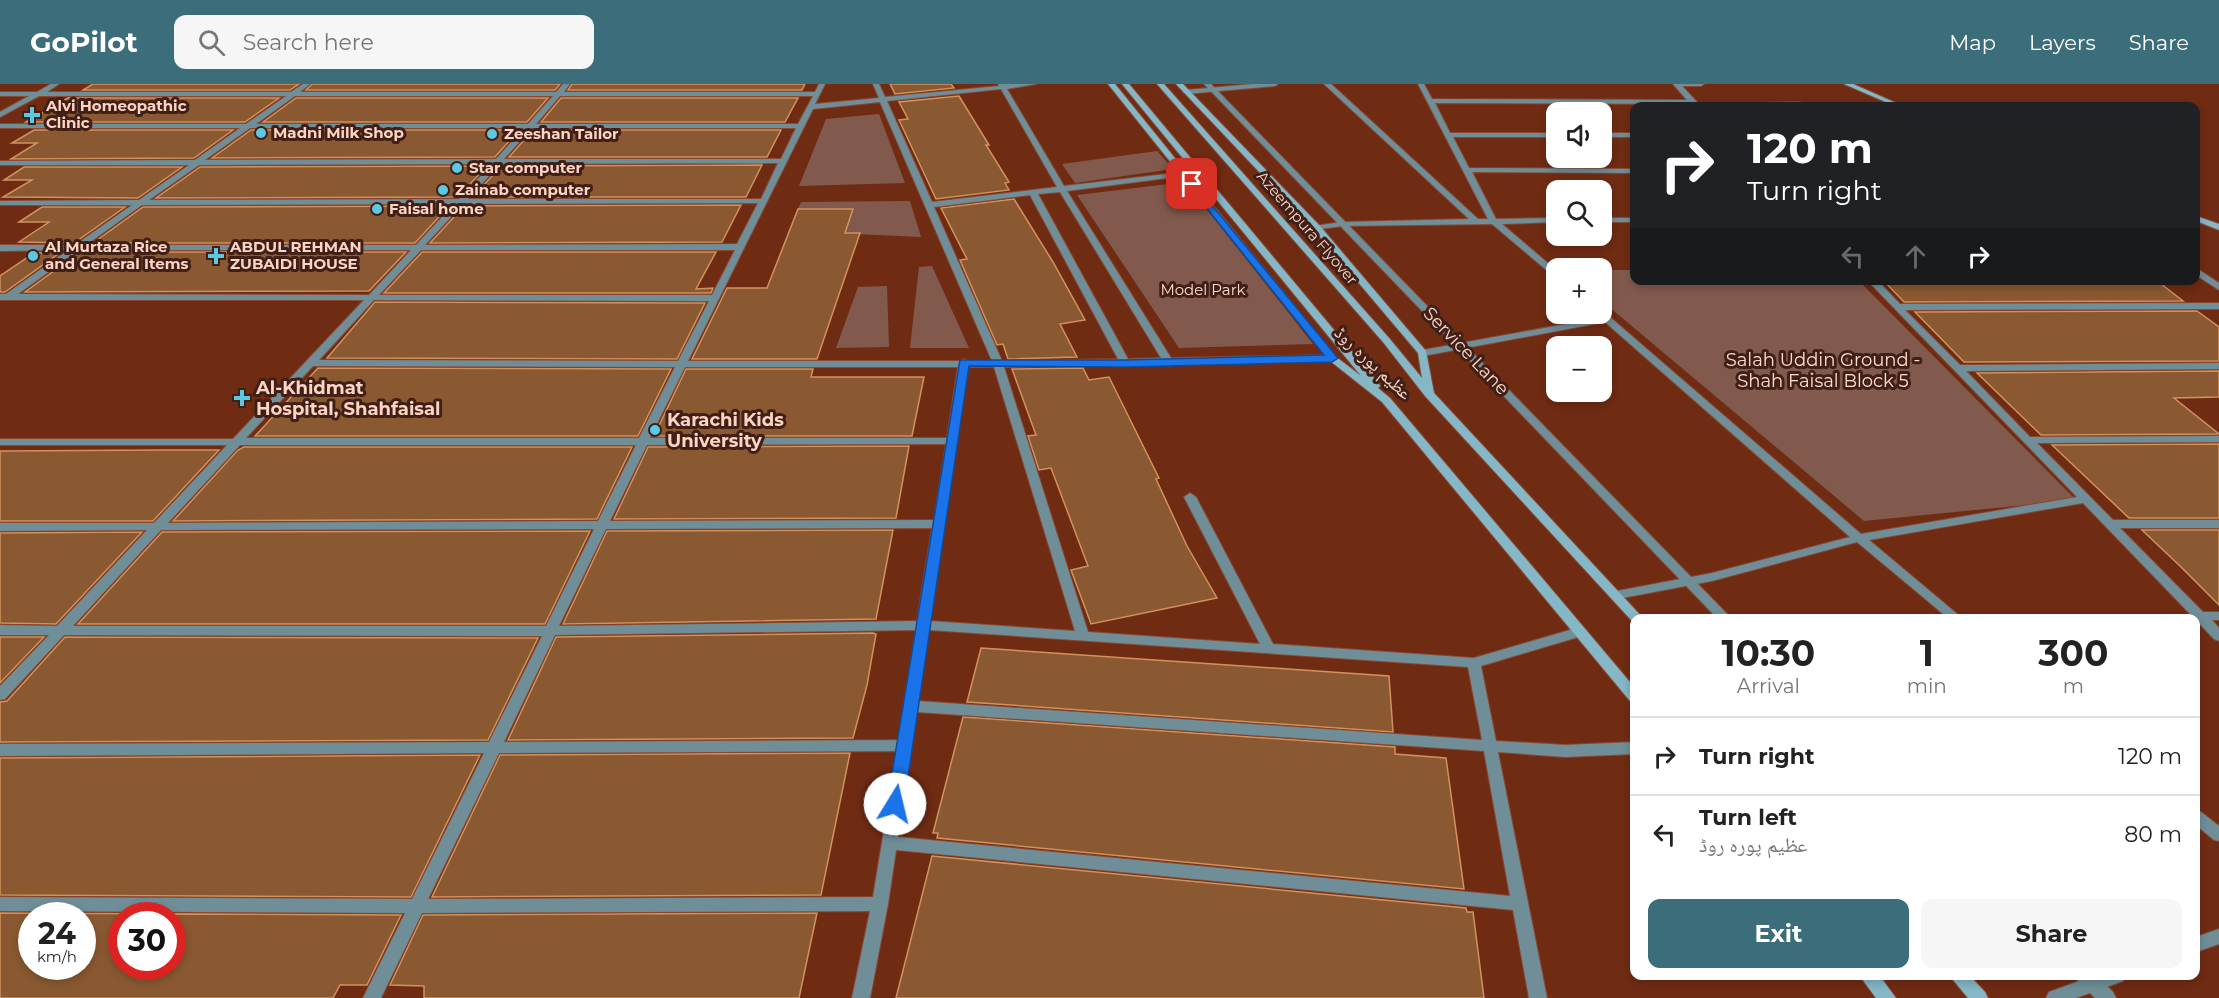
<!DOCTYPE html>
<meta charset="utf-8">
<style>
:root{--surface:#fff;--page:#f6f6f6;--text:#222;--muted:#767676;--line:#e0e0e0;--accent:#3c6d7a}
body{margin:0;font-family:Montserrat,"Noto Naskh Arabic",sans-serif;background:var(--page);color:var(--text);height:100vh;display:flex;flex-direction:column;font-size:22px;white-space:nowrap}
*{box-sizing:border-box;margin:0}
p{font-size:20px;color:var(--muted)}
.icon{flex:none;width:33px;height:33px;fill:none;stroke:currentColor;stroke-width:2;stroke-linecap:round;stroke-linejoin:round}
.map{position:relative;flex:1;overflow:hidden}
.panel{position:absolute;left:1630px;top:530px;width:570px;height:366px;display:flex;flex-direction:column;background:var(--surface);border-radius:12px;box-shadow:0 3px 9px #0003}
.panel>*{flex:none}
.guide{position:absolute;left:1630px;top:18px;width:570px;height:183px;border-radius:12px;box-shadow:0 3px 9px #0003;background:#202124;color:#fff;overflow:hidden}
.buttons{position:absolute;left:1546px;top:18px;display:grid;gap:12px}
.buttons a{display:grid;place-items:center;width:66px;height:66px;border-radius:12px;background:var(--surface);box-shadow:0 3px 9px #0003;font-size:30px}
.speed{position:absolute;left:18px;top:818px;display:flex;gap:12px;font-size:30px;font-weight:700;text-align:center}
.speed>*{display:grid;place-content:center;width:78px;height:78px;border-radius:50%;background:var(--surface);box-shadow:0 3px 9px #0003;line-height:1}
.speed small{font-size:15px;font-weight:400}
.speed .limit{border:9px solid #d22;background:#fff;color:#111}
.pin{position:absolute;display:grid;place-items:center;width:51px;height:51px;color:#fff;margin:-26px;border-radius:12px;box-shadow:0 3px 9px #0006}
.me{position:absolute;width:66px;margin:-33px;rotate:9deg;stroke-linejoin:round;filter:drop-shadow(0 0 4px #0008)}
.turn{display:flex;align-items:center;gap:21px;height:126px;padding:0 18px;font-size:27px}
.turn .icon{width:78px;height:78px;stroke-width:2.5}
.turn b{display:block;font-size:42px;line-height:51px}
.lanes{display:flex;align-items:center;height:57px;padding:0 18px;background:#0003;justify-content:center;gap:30px;direction:ltr}
.lanes .off{opacity:.35}
.eta{display:flex;justify-content:space-evenly;align-items:center;height:102px;text-align:center}
.eta b{font-size:36px;font-weight:700;line-height:42px}
.cta{display:flex;gap:12px;margin-top:auto;padding:12px 18px}
.cta a{flex:1;height:69px;border-radius:12px;background:var(--accent);color:#fff;font-size:24px;font-weight:700;line-height:69px;text-align:center}
.cta a+a{background:var(--page);color:var(--text)}
ul{padding:0;list-style:none}
li{display:flex;align-items:center;gap:18px;height:78px;padding:0 18px;border-top:2px solid var(--line)}
li div{flex:1}
li b{display:block;font-size:22px}
li em{font-style:normal}
header{display:flex;align-items:center;gap:36px;box-sizing:border-box;height:84px;padding:0 30px;background:var(--accent);color:#fff}
header strong{font-size:28px}
nav{display:flex;gap:33px;margin-inline-start:auto;font-size:21px}
.search{width:420px;height:54px;background:var(--page);display:flex;align-items:center;gap:15px;box-sizing:border-box;padding:0 21px;border-radius:12px;color:var(--muted);font-size:22px}
.map>svg:first-child{display:block}
</style>
<header>
<strong>GoPilot</strong>
<div class="search"><svg class="icon" aria-label="search" viewBox="0 0 24 24"><circle cx="10" cy="10" r="6"/><path d="M15 15l6 6"/></svg>Search here</div>
<nav><a>Map</a><a>Layers</a><a>Share</a></nav>
</header>
<div class="map">
<svg width="2219" height="914" viewBox="0 0 2219 914">
<rect width="100%" height="100%" fill="#702b13"/>
<path fill="#825a4d" d="M879,30l26,69 -106,3 27,-67z
M1157,67l16,18 -98,14 -13,-19z
M1185,98l128,162 -134,4 -102,-153z
M910,117l11,36 -89,-4 15,-8 5,-16h-54l3,-7z
M932,182l37,82h-59l9,-81z
M1602,186h33v10l224,1 217,219 -212,21 -262,-220z
M887,202l2,61 -53,1 22,-61z"/>
<path fill="#8a5931" stroke="#d2925d" stroke-width="1.5" fill-rule="evenodd" d="M93,0h206l-9,6h-207z
M312,0h248l-5,6h-249z
M572,0h233l-3,6h-234z
M890,0h61l3,4 -59,6z
M959,12l30,49h-3l23,37 -4,1 4,7 -73,9 -37,-79 9,-1 -9,-17z
M68,14h211l-34,24h-219z
M296,14h252l-21,24h-264z
M561,14h237l-13,24h-244z
M34,46h199l-39,28 -183,1 26,-16h-25z
M251,46h268l-24,27 -283,1z
M533,46h248l-14,27h-258z
M762,81l-16,32h-273l28,-31z
M487,82l-29,31 -302,1 44,-31z
M24,83h158l-44,31 -135,-1 29,-17h-28z
M1014,115l39,63 32,58 -25,4 17,33 -69,2 -5,-15 -6,1 -37,-85 7,-1 -26,-51z
M741,121l-19,37 -292,1 34,-37z
M449,122l-34,37h-322l50,-36z
M42,123h83l-51,36 -55,-1 30,-20h-30z
M798,125h55l-8,24h15l-43,126h-125l35,-71h40z
M61,168l-56,40h-5v-16l34,-23z
M80,168h326l-37,39 -344,1z
M422,168h294l-20,37 17,-1 -2,5h-327z
M2156,196l27,21 -279,1 -20,-21z
M375,218l330,1 -28,56 -350,-1z
M2197,227l22,16v34l-255,1 -49,-50z
M318,284l353,1 -33,67h-383z
M1083,284l6,12 20,-3 50,101 -3,1 31,67 30,52 -126,26 -20,-54 17,-4 -37,-98 -12,2 -11,-34 8,-1 -24,-66z
M686,285h127l-2,8h113l-12,59h-258z
M2219,287v26l-45,1 45,36 -178,1 -64,-62z
M2219,360v74h-90l-77,-73z
M909,362l-13,72 -282,1 34,-72z
M244,363h388l-35,72 -424,2 65,-71z
M164,366h55l-66,71h-153v-70z
M893,446l-17,89 -313,5 44,-93z
M2142,446h77v75l-39,-39z
M590,447l-45,93h-467l84,-92z
M142,448l-86,92 -56,-1v-90z
M873,549l3,1 -9,51 -14,53 -345,2 48,-103z
M0,553h44l-44,46z
M65,553l473,1 -50,102 -488,2v-40l7,-1z
M981,564l408,28 4,56 -426,-30z
M963,633l432,30v7l51,4 18,131 -527,-51 1,-5h-5z
M850,669l-29,142 -389,2 68,-142z
M480,671l-69,142 -411,-2v-137z
M932,772l534,52 1,4h6l11,86h-588z
M0,829l401,2 -34,70h-27l-7,13h-333zM32,831h50v51h-50zM122,831h50v51h-50z
M817,829l-18,85h-375v-12l-34,-1 33,-70z"/>
<g fill="none" stroke-linecap="round" stroke-linejoin="round">
<g stroke="#894933" stroke-width="2">
<path id="lane" d="M1204,0h7l520,534h-14z
M2075,891h21l17,17 3,6h-21l-17,-17z"/>
</g>
<g stroke="#894933" stroke-width="2">
<path id="street" d="M51,0h8l-12,8h244l12,-8h7l-10,8h256l7,-8h7l-6,8h251l4,-8h6l-10,20 64,-6 -6,-14h6l6,13 114,-11 -1,-2h38l-29,5 57,97 111,-13 4,2 -4,2 -108,14 104,167 161,-3 5,3 -5,3 -159,3 -4,2 -4,-2 -161,3 84,265 172,12 -76,-147 6,-4 6,4 77,147 201,14 106,-31 5,2 2,3 -2,3 -104,31 15,75 69,4 70,-3v12l-70,3 -67,-5 49,246h-18l-16,-88 -617,-60 -8,54 -18,94h-18l18,-87 -448,2 -41,85h-18l42,-85 -405,-2v-14l412,2 72,-146 -484,3v-12l489,-2 53,-106 -478,-1 -59,64 -5,1v-14l49,-51h-49v-10l57,1 90,-96 -147,1v-8h154l73,-78h-227v-6h233l131,-139h-364v-6h6l62,-44 -68,1v-6h75l57,-40h-132v-4l139,-1 50,-35h-189v-4l195,-1 45,-32h-240v-4h246l40,-28h-247l-39,21v-5l29,-16h-29v-4h37zM1001,5l56,98 -125,15 -45,-101zM295,12h258l-25,28h-272zM560,12h253l-15,28h-262zM880,18l112,259h-24l-4,-2 -4,2h-272l125,-252zM250,44h274l-28,31 -291,1zM532,44h264l-15,31h-277zM778,79l-17,36h-293l32,-35zM492,80l-33,35 -310,1 50,-35zM1060,108l101,166 -33,1 -90,-165zM1030,111l88,164 -116,2 -68,-154zM758,119l-21,41 -312,1 38,-41zM454,120l-38,41h-330l56,-40zM79,166h332l-42,45 -351,-1zM421,166h314l-23,45h-333zM374,216l335,1 -31,60 -359,-1zM313,282l362,1 -36,71h-393zM685,283h273l-11,71h-297zM968,283h26l81,264 -145,-10zM946,360l-12,76 -324,1 37,-76zM240,361h396l-38,76 -430,2zM932,444l-15,93 -358,5 47,-97zM594,445l-48,97h-473l88,-96zM916,546l-18,110 -394,2 51,-107zM929,546l539,37 14,73 -564,-39zM917,628l567,39 26,145 -612,-59zM897,667l-24,146 -445,2 71,-146z
M1253,0h25l-3,2 -89,8 -3,-2 3,-2z
M1324,0h7l147,135h10l-70,-135h6l8,15 255,1 -14,-16h31l-3,2h-19l15,16 1,2 -3,2 -4,-2 -256,-1 15,30h107v4h-104l16,31 166,1v4l-163,-1 24,47 61,-1v4l-55,2 55,47v8l-65,-55 -150,2 -28,4v-4l28,-4 127,-3z
M1800,18l3,2 -1,1 -94,1 3,-2z
M1602,49h33v4h-33z
M1602,134h33v4h-33z
M2196,184l23,15v7l-23,-15z
M1867,196h10l23,24 319,-1v6l-314,1 55,55 259,-2v6l-253,2 64,66 189,-1v6l-182,1 76,77h106v8h-99l83,84h16v8h-7l7,8v13l-5,-2 -18,-19v-2h-2l-111,-115 -214,37 93,78h-14l-91,-76 -145,39 -95,18 -4,-1 -2,-3 2,-3 4,-1 95,-18 138,-36 -245,-215 -182,34 -5,-3 5,-3 176,-32 -2,-4 7,-2 257,222 216,-37z
M2196,726l5,2 18,14v15l-5,-1 -18,-15z
M2219,845v15l-23,8v-15z
M2096,891h30l-3,6 -47,17h-30l3,-6z"/>
</g>
<g stroke="#894933" stroke-width="2">
<path id="secondary" d="M1108,0h7l220,272 26,20 -239,-292h7l250,300 1,2 -2,2 12,10 245,290v14l-5,-1 -248,-299 -53,-42z
M1157,0h7l225,254 33,40 -4,-25 -104,-123 -138,-146h7l137,142 106,125 8,42 209,225h-8v4l-3,-1 -207,-225 -42,-54z
M1844,0h9l50,22h-8z
M2196,132l23,8v6l-23,-9z
M1859,891h20l17,23h-20z
M1949,891h20l16,17 3,6h-20z"/>
</g>
<use href="#lane" fill="#6f8e98" fill-rule="evenodd"/>
<use href="#street" fill="#6f8e98" fill-rule="evenodd"/>
<use href="#secondary" fill="#85b7c7" fill-rule="evenodd"/>
</g>
<path fill="#1a73e8" stroke="#114b97" stroke-width="1.5" d="M1192,97l146,177 -6,4 -207,5 -156,-1 -65,438 -3,5h-12l-2,-5 73,-444h165l199,-5 -135,-169 -2,-2z"/>
<g fill="#5bc8e6" stroke="#402016" stroke-width="2">
<path d="M29 22h6v6h6v6h-6v6h-6v-6h-6v-6h6z"/>
<circle cx="261" cy="49" r="6"/>
<circle cx="492" cy="50" r="6"/>
<circle cx="457" cy="84" r="6"/>
<circle cx="443" cy="106" r="6"/>
<circle cx="377" cy="125" r="6"/>
<circle cx="33" cy="172" r="6"/>
<path d="M213 163h6v6h6v6h-6v6h-6v-6h-6v-6h6z"/>
<path d="M239 305h6v6h6v6h-6v6h-6v-6h-6v-6h6z"/>
<circle cx="655" cy="346" r="6"/>
</g>
<g text-anchor="middle" stroke-width="6" stroke-linejoin="round" paint-order="stroke">
<g font-size="15" font-weight="bold" fill="#fdd3c4" stroke="#402016" text-anchor="start">
<text x="46" y="27">Alvi Homeopathic<tspan x="46" dy="17">Clinic</tspan></text>
<text x="273" y="54">Madni Milk Shop</text>
<text x="504" y="55">Zeeshan Tailor</text>
<text x="469" y="89">Star computer</text>
<text x="455" y="111">Zainab computer</text>
<text x="389" y="130">Faisal home</text>
<text x="45" y="168">Al Murtaza Rice<tspan x="45" dy="17">and General Items</tspan></text>
<text x="230" y="168">ABDUL REHMAN<tspan x="230" dy="17">ZUBAIDI HOUSE</tspan></text>
</g>
<g font-size="15" fill="#fdd3c4" stroke="#402016">
<text transform="translate(1307 144) rotate(49)" y="5">Azeempura Flyover</text>
</g>
<g font-size="15" fill="#ffd9cc" stroke="#402016">
<text x="1203" y="211">Model Park</text>
</g>
<g font-size="18" fill="#fdd3c4" stroke="#402016">
<text transform="translate(1466 267) rotate(46)" y="6">Service Lane</text>
<text transform="translate(1373 279) rotate(43)" y="6">عظیم پورہ روڈ</text>
</g>
<g font-size="18" fill="#ffd9cc" stroke="#402016">
<text x="1823" y="282">Salah Uddin Ground -<tspan x="1823" dy="21">Shah Faisal Block 5</tspan></text>
</g>
<g font-size="18" font-weight="bold" fill="#fdd3c4" stroke="#402016" text-anchor="start">
<text x="256" y="310">Al-Khidmat<tspan x="256" dy="21">Hospital, Shahfaisal</tspan></text>
<text x="667" y="342">Karachi Kids<tspan x="667" dy="21">University</tspan></text>
</g>
</g>
</svg>
<div class="buttons">
<a><svg class="icon" aria-label="sound" viewBox="0 0 24 24"><path d="M4 9h4l5-4v14l-5-4H4zM17 9q2 3 0 6"/></svg></a>
<a><svg class="icon" aria-label="search" viewBox="0 0 24 24"><circle cx="10" cy="10" r="6"/><path d="M15 15l6 6"/></svg></a>
<a>+</a>
<a>−</a>
</div>
<div class="speed"><div>24<small>km/h</small></div><div class="limit">30</div></div>
<div class="pin" style="left:1192px;top:100px;background:#d93025"><svg class="icon" aria-label="arrive" viewBox="0 0 24 24"><path d="M6 21V4h12l-3 4 3 4H6"/></svg></div>
<svg class="me" style="left:895px;top:720px" viewBox="-20 -20 40 40"><circle r="19" fill="#fff"/><path d="M0-13L10 11 0 6-10 11z" fill="#1a73e8"/></svg>
<div class="guide">
<div class="turn"><svg class="icon" aria-label="right" viewBox="0 0 24 24"><path d="M7 20v-9h11M14 6l5 5-5 5"/></svg><div><b>120 m</b>Turn right</div></div>
<div class="lanes"><svg class="icon off" aria-label="left" viewBox="0 0 24 24"><path d="M17 20v-9H6M10 6l-5 5 5 5"/></svg><svg class="icon off" aria-label="ahead" viewBox="0 0 24 24"><path d="M12 20V5M6 11l6-6 6 6"/></svg><svg class="icon" aria-label="right" viewBox="0 0 24 24"><path d="M7 20v-9h11M14 6l5 5-5 5"/></svg></div>
</div>
<section class="panel">
<div class="eta">
<div><b>10:30</b><p>Arrival</p></div>
<div><b>1</b><p>min</p></div>
<div><b>300</b><p>m</p></div>
</div>
<ul>
<li><svg class="icon" aria-label="right" viewBox="0 0 24 24"><path d="M7 20v-9h11M14 6l5 5-5 5"/></svg><div><b>Turn right</b></div><em>120 m</em></li>
<li><svg class="icon" aria-label="left" viewBox="0 0 24 24"><path d="M17 20v-9H6M10 6l-5 5 5 5"/></svg><div><b>Turn left</b><p>عظیم پورہ روڈ</p></div><em>80 m</em></li>
</ul>
<div class="cta"><a>Exit</a><a>Share</a></div>
</section>
</div>
